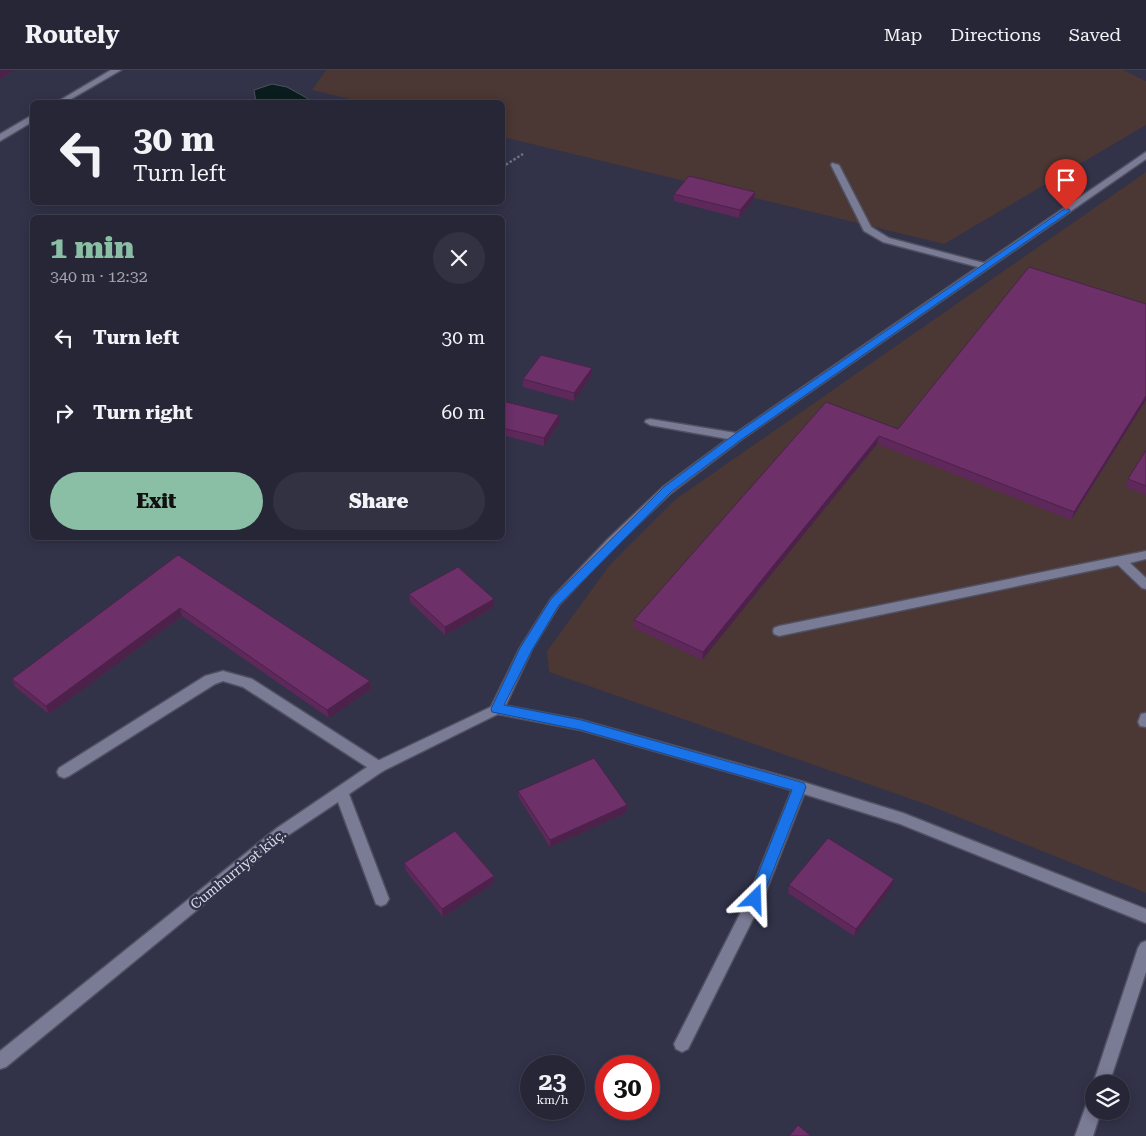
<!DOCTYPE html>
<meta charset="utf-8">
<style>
:root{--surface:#262637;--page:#323242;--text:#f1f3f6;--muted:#a4a5ad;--line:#424352;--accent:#8abfa5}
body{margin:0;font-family:"Roboto Serif",serif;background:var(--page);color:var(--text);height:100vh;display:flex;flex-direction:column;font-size:19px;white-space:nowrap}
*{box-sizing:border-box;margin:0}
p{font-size:16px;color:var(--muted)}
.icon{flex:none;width:28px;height:28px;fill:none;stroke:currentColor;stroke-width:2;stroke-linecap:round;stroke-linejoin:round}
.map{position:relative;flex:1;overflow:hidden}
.details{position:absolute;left:30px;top:145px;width:475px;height:325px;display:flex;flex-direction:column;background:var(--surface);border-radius:8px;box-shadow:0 2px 12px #0003,0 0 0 1px var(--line)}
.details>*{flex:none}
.guide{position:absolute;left:30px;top:30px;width:475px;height:105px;border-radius:8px;box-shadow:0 2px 12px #0003,0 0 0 1px var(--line);background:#262637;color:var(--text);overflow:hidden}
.fabs{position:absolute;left:1085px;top:1005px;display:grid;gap:10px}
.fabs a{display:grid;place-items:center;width:45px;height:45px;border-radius:50%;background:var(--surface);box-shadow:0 2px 12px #0003,0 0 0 1px var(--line);font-size:25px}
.speed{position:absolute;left:520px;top:985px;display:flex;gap:10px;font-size:25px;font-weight:700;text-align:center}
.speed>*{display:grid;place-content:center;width:65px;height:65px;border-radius:50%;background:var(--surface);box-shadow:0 2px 12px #0003,0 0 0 1px var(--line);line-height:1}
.speed small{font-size:12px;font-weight:400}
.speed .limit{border:8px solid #d22;background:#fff;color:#111}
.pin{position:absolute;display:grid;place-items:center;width:42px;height:42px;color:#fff;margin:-51px -21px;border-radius:50% 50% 50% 0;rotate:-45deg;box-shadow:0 0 5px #0007}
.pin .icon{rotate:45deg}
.me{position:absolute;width:55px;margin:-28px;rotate:22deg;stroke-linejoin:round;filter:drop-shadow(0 0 4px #0008)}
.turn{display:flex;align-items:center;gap:18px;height:105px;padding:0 20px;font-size:22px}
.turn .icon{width:65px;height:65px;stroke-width:2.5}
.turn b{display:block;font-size:35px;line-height:42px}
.round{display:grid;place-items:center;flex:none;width:52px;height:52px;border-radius:26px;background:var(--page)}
.summary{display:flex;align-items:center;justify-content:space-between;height:85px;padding:0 20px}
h1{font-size:30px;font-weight:800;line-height:38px;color:var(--accent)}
.button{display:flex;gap:10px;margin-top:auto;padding:10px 20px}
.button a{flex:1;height:58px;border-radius:30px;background:var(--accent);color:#111;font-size:20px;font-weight:800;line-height:58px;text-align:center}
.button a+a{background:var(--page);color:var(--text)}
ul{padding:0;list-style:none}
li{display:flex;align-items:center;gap:15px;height:75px;padding:0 20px}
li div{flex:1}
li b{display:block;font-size:19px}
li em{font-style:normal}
header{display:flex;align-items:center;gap:30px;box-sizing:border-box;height:70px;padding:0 25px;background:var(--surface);border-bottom:1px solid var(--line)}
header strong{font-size:24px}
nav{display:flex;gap:28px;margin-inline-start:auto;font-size:18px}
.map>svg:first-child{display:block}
</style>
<header>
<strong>Routely</strong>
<nav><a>Map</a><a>Directions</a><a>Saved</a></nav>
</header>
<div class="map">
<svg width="1146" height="1066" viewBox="0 0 1146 1066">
<rect width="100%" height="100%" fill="#323249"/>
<path fill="#4b3734" d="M326,0h797l23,11v44l-202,119 -441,-107 -1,-35h-140l-50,-12z
M1146,102v721l-218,-88 -379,-133 -2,-21 62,-85 67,-67z"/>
<path fill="#0b1c1f" stroke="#49555b" d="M272,14l15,3 27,15h-58l-2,-12z"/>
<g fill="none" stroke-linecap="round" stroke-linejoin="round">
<g stroke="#4f5062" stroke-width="3">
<path id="lane" d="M111,0h10l-55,32h-9z
M29,47h3v5l-32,19v-7z
M1146,82v7l-404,280 -71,54 -55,52 -57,60 -27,44 -30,64 -5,1 -5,-1 -2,-4 30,-61 31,-49 57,-60 55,-52 65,-48 -78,-14 -5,-3 1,-2 4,-1 86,14 242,-166 -95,-25 -19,-11 -33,-66 1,-2 7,2 32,62 18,11 95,25z
M1146,481v8l-16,4 16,15v11l-4,-1 -24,-23 -339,71 -5,-2 -1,-3 1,-3 5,-2z
M223,601l29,8 131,84 2,4 -2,4 -5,2 -5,-2 -130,-84 -20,-6 -8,3 -146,92 -5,2 -5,-2 -2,-4 2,-4 146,-92z
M1146,643v14l-6,-1 -2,-4 3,-8z"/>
</g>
<g stroke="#4f5062" stroke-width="3">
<path id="street" d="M497,634l84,16 219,61 103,32 243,96v14l-246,-99 -96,-30 -41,105 -75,150 -6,3 -6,-3 -2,-5 74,-146 44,-108 -211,-60 -83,-16 -115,57 -34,23 40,105 -3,5 -5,2 -5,-2 -38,-102 -51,34 -281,231 -6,2v-18l277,-223 96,-65z
M1146,871v31l-37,112h-15v3l-1,-3 45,-136 3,-5z
M1094,1028v13h7l-8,25h-18l13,-36z"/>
</g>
<path stroke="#717285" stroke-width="2.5" stroke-dasharray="2.5 2" stroke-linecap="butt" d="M502,97l21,-13"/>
<use href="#lane" fill="#7a7b95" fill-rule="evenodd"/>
<use href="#street" fill="#7a7b95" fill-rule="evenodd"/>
</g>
<path fill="#5e295a" d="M674,124l80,5 -15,19 -65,-17z
M1146,234v96l-75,120 -194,-76 -175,216 -68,-32v-8l192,-218 72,27z
M591,306l-17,25 -51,-14v-8z
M502,331l57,14v8l-15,23 -42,-11z
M1146,380v45l-21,-8 3,-8z
M178,485l192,126 1,8 -42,29 -147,-102 -133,98 -34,-27 -3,-8z
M409,524l85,13 -49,28 -35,-33z
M518,721l109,14 -1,8 -76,34 -31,-49z
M404,793l90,20 -51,34 -37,-46z
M789,815l103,2 -38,49 -66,-43z"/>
<path fill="#4c224a" d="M1,0h13l-14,9v-8z
M755,122l-1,7 -15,19 1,-8z
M592,298l-1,8 -17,25v-8z
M1146,326v4l-75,120 3,-8z
M559,345v8l-15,23v-8z
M879,366l-2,8 -175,216 1,-8z
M494,529v8l-49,28v-8z
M180,538l2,8 -133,98 -3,-8z
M370,611l1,8 -42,29 -2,-8z
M627,735l-1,8 -76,34v-7z
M494,806v7l-51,34 -1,-8z
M894,809l-2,8 -38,49 2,-7z"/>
<path fill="#6d3069" stroke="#4c224a" d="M689,106l66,16 -15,18 -66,-16z
M1029,197l117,37v92l-72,116 -195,-76 -176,216 -69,-32 192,-218 72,27z
M541,285l51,13 -18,25 -51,-14z
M502,331l57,14 -15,23 -42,-10z
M1146,380v36l-18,-7z
M178,485l192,126 -43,29 -147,-102 -134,98 -34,-27z
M458,497l36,32 -49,28 -36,-33z
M594,688l33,47 -77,35 -32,-49z
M455,761l39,45 -52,33 -38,-46z
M828,768l66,41 -38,50 -67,-44z
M798,1055l13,11h-22z"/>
<path fill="#1a73e8" stroke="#114b97" d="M1066,138l4,2 -1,2 -327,227 -71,53 -112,113 -27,45 -28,55 77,15 223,63 2,4 -44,112 -2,5 -5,1 -5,-1 -2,-5 44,-109 -211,-60 -84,-17 -5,-1 -1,-3 29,-61 31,-49 113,-112 71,-53z"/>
<g text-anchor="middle" stroke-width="5" stroke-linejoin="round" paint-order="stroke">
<g font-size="14" fill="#d9dae8" stroke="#323249">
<text transform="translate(238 799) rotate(-39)" y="5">Cumhurriyət küç.</text>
</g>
</g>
</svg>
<div class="fabs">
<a><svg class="icon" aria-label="layers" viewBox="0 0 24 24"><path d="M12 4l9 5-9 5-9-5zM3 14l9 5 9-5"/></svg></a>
</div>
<div class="speed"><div>23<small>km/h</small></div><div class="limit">30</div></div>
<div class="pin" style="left:1066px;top:140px;background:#d93025"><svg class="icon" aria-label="arrive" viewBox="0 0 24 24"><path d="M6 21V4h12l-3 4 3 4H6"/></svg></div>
<svg class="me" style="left:755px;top:829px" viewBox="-20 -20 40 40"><path d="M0-17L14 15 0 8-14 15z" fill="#1a73e8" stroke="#fff" stroke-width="4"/></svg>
<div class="guide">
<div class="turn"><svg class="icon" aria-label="left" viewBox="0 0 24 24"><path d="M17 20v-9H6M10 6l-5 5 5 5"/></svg><div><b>30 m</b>Turn left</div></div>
</div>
<section class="details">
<div class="summary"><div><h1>1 min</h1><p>340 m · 12:32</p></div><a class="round"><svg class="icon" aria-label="close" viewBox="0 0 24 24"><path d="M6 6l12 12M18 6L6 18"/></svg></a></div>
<ul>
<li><svg class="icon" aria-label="left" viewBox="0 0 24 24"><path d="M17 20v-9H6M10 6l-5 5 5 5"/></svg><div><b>Turn left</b></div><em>30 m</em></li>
<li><svg class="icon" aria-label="right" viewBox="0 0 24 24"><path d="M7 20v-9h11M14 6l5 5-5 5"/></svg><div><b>Turn right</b></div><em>60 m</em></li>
</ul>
<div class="button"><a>Exit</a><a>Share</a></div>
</section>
</div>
